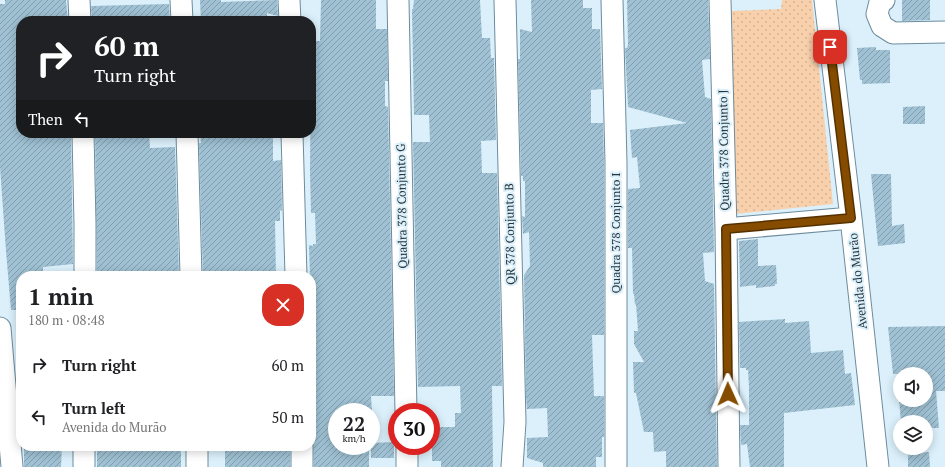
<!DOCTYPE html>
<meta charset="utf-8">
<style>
:root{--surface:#fff;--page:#f6f6f6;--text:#202124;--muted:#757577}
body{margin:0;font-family:"PT Serif",serif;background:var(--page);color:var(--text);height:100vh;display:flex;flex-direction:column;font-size:15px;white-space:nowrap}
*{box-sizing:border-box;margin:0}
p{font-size:13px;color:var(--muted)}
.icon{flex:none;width:22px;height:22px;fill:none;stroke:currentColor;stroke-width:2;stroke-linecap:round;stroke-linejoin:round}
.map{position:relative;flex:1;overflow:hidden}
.details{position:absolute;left:16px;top:271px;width:300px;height:180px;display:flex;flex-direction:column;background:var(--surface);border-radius:16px;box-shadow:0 2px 10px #0003}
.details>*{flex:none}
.guide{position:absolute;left:16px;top:16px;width:300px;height:122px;border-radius:16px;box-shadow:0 2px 10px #0003;background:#202124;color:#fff;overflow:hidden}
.controls{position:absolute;left:893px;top:367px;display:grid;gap:8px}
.controls a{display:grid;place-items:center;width:40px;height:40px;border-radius:50%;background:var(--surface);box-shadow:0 2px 10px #0003;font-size:20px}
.speed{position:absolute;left:328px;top:403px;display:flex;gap:8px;font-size:20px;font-weight:700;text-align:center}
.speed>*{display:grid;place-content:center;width:52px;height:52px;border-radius:50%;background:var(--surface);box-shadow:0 2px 10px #0003;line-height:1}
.speed small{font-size:10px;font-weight:400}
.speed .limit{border:6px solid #d22;background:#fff;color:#111}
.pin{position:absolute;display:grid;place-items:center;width:34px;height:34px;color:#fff;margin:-17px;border-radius:8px;box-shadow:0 2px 6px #0006}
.me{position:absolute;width:44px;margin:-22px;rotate:359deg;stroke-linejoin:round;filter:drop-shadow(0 0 3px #0008)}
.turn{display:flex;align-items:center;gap:14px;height:84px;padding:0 12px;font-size:18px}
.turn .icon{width:52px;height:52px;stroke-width:2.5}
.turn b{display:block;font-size:28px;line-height:34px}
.then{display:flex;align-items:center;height:38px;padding:0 12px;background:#0003;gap:8px;font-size:15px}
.round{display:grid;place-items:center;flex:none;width:42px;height:42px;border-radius:16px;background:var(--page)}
.overview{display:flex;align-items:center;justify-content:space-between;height:68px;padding:0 12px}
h1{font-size:24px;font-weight:600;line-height:30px}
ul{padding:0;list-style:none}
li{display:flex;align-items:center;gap:12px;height:52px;padding:0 12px}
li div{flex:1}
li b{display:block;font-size:15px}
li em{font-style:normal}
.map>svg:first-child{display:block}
</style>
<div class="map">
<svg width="945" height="467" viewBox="0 0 945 467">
<defs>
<pattern id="park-dots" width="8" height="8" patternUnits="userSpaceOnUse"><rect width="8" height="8" fill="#f8d0ab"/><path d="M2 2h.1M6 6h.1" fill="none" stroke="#d4b394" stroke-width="1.8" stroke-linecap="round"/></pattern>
<pattern id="building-hatch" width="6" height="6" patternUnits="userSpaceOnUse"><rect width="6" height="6" fill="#9fc1d3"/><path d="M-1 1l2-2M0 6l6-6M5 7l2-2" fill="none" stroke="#819eac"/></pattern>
</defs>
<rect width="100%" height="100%" fill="#dbf0fb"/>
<path fill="url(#park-dots)" d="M782,0h30l21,204 -98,10 -3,-203 49,-2z"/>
<path fill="url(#building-hatch)" d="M5,0h61l2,21h-47v112h50l2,131 -30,3v9h-22v34h-10l-5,-59 -6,-84v-163h5z
M200,0h21v2l56,-2 1,16 -11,-3v8h-66z
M321,0h55v29h11l1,52h-3v25l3,1 6,289h-23l1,16h-35v34h32v21h-55l-3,-70v-121h-1l-1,-31 4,1v-2h3l-1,-31h-4l-1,-41 1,-131h9z
M414,0h66l2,38h8l1,20h3l2,82 -15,1 1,32h15l5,213h-10l1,81h-52v-6h-9v-34h23v-14h6l-1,-27 -42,1 -5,-245h17l-1,-27h-15l-2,-106h1z
M531,0h52v8h9v21h8l2,60 -11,1v33h12l1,40v172h-12l2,61h10v41h-2v20h-6v10h-53v-4l-16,-5v-20l21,-1 -1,-29 -20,1 -1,-12 -2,-122 6,-9 -1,-34 -6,2 -1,-18 3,1v-36h-2v-5h-2l-3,-117h2v-30l12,3z
M627,0h81l2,59 -8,1 3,37 6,2 3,153 -11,1 2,28 9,3 3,183h-51v-16l-12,1 -1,-20h-9l-8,-39h-2l-1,-31h11l-10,-18v-13h4l-2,-27 -1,1 -1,-11h-1l-1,-46h-4v-59l12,-1 -3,-31 -5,1 -2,-28 57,-7 -59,-16 -3,-59h2l1,-3z
M902,0h28v20l-28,1z
M169,4l1,17h-78l-1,-15z
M876,47v3h14v33l-28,1v-4h-2l-3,-32z
M925,106v18h-22v-17z
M95,133h54l1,15 25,-1 4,129h-34v-3l-48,1z
M200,133h73v28l8,-1 1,51 -2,-1v11h-5l1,55h-73l-4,-130v-3h2z
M871,174h20l1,52 12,-2 1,19 -27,3z
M758,239v27l18,-1 1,19h-2v2l-19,2v-3l-16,2 -1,-46z
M785,319v4l24,-2 2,32 32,-3 2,24 6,-1 4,32 -71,8v54h-34l-3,-23 -6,1 -1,-20h9v-38l-1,-17h-2v-2h-6l-1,-46z
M945,326v65h-9l3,37h-13v-6h-25l-2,-22h27v-26h-33l-5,-47z
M394,442v16h-23v-15z
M24,446h38l-1,21h-37z
M97,446h84v21h-84z
M225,446h65v21h-65z
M929,452l1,15h-22v-14z"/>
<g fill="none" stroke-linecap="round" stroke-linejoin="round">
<g stroke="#6c8c9d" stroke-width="23">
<path id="minor" d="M79,0l1,21
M181,0l1,21
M289,0l1,21
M398,0l8,412
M505,0l10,422 -3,45
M612,0l4,163v304
M720,0l6,229 3,238
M825,0l26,218 27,249
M884,0l-4,2 -3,12 5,12 11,7 52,-1
M83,133l2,91v52
M187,133l4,143
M292,133l4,143
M726,229l125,-11
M0,328l12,139
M197,446v21
M302,446v21
M407,446v21
M84,467v-21"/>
</g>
<use href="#minor" stroke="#fff" stroke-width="21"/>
</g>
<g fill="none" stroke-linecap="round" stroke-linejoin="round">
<g stroke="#563100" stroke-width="10">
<path id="route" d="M728,394l-2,-165 125,-11 -21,-171"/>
</g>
<use href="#route" stroke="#854c00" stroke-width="7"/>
</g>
<g text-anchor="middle" stroke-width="4" stroke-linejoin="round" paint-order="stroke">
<g font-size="12" fill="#26343b" stroke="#dbf0fb">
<text transform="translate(724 150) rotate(-91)" y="4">Quadra 378 Conjunto J</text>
<text transform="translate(402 206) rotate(-91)" y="4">Quadra 378 Conjunto G</text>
<text transform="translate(616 233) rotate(-90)" y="4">Quadra 378 Conjunto I</text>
<text transform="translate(510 234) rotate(-91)" y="4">QR 378 Conjunto B</text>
<text transform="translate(858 281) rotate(-96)" y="4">Avenida do Murão</text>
</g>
</g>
</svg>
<div class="controls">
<a><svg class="icon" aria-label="sound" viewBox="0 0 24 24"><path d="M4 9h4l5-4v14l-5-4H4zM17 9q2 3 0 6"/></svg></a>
<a><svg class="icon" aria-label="layers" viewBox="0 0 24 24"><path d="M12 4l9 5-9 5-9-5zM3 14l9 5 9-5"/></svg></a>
</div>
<div class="speed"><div>22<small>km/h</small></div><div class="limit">30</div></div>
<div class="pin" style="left:830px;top:47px;background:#d93025"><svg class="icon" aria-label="arrive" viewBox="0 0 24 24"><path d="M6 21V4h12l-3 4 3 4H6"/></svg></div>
<svg class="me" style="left:728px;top:394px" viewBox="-20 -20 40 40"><path d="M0-17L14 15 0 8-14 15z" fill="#854c00" stroke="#fff" stroke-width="4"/></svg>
<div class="guide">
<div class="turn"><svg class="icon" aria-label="right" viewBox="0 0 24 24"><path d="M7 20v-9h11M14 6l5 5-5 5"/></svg><div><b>60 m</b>Turn right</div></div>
<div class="then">Then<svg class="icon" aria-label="left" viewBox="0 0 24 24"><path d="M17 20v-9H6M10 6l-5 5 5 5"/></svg></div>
</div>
<section class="details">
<div class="overview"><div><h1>1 min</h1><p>180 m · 08:48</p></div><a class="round" style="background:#d93025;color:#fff"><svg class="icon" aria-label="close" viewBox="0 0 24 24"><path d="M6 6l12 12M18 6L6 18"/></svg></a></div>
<ul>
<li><svg class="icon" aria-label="right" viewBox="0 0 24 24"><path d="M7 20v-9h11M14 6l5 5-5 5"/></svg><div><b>Turn right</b></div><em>60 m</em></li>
<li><svg class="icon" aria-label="left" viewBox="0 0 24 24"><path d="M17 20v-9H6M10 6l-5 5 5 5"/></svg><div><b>Turn left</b><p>Avenida do Murão</p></div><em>50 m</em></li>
</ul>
</section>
</div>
